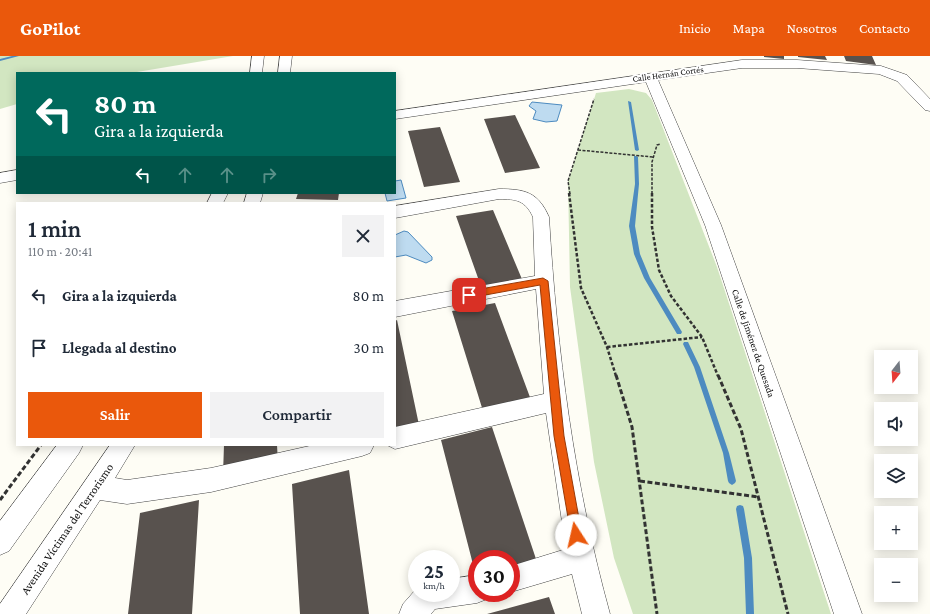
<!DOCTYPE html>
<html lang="es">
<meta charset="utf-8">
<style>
:root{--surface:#fff;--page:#f2f2f3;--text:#1f2937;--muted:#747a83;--accent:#ea580c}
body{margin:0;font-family:"Crimson Pro",serif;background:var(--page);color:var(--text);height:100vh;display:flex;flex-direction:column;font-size:15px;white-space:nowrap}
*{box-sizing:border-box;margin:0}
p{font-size:13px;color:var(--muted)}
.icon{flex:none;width:22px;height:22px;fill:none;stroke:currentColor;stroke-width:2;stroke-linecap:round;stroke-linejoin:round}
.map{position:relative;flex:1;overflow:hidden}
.drawer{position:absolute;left:16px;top:146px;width:380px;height:244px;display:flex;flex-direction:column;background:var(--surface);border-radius:0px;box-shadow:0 2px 10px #0003}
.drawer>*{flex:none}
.banner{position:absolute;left:16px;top:16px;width:380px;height:122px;border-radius:0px;box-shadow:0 2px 10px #0003;background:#00695c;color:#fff;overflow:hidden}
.needle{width:26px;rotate:197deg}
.tools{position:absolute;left:874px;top:294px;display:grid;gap:8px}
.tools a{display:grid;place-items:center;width:44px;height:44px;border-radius:0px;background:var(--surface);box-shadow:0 2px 10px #0003;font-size:20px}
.speed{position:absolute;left:408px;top:494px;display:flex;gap:8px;font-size:20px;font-weight:700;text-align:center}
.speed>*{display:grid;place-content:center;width:52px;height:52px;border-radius:50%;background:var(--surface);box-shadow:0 2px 10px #0003;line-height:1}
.speed small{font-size:10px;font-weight:400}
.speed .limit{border:6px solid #d22;background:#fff;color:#111}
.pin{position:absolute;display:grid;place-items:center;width:34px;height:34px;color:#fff;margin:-17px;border-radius:8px;box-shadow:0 2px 6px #0006}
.me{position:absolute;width:44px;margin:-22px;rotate:350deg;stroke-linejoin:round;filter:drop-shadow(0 0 3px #0008)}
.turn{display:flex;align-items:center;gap:14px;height:84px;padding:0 12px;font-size:18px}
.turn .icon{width:52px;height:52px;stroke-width:2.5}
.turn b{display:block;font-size:28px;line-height:34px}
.lanes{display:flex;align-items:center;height:38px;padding:0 12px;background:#0003;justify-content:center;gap:20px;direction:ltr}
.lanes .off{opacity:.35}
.round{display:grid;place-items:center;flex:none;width:42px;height:42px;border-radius:0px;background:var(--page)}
.overview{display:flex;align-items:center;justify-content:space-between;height:68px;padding:0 12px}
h1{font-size:24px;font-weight:600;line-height:30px}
.button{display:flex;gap:8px;margin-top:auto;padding:8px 12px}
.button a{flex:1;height:46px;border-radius:0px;background:var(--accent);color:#fff;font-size:16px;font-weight:600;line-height:46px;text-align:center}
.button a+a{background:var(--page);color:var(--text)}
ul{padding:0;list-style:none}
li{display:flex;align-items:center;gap:12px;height:52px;padding:0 12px}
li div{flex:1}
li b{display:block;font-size:15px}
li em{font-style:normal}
header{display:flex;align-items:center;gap:24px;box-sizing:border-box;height:56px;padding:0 20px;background:var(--accent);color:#fff}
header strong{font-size:19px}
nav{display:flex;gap:22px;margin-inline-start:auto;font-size:14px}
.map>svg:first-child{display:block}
</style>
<header>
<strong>GoPilot</strong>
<nav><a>Inicio</a><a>Mapa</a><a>Nosotros</a><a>Contacto</a></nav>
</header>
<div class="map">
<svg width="930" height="558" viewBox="0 0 930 558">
<rect width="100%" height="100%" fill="#fefdf5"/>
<path fill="#d2e6c1" d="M0,0h233l-102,17h-114v31l-17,5z
M629,33l17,4 6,7 65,167 114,347h-198l-19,-56 -20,-96 -24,-175 -2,-106 28,-88z"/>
<path fill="#bedbf0" stroke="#4d8bc0" d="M532,46l30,3 -5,16 -11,1 -13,-3 3,-8 -7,-5z
M401,124l5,18 -19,3 -2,-8h10v-12z
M404,175l4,1 24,25v3l-6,3 -20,-8 -11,2v-22z"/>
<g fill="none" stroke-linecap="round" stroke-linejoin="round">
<path fill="#4d8bc0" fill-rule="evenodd" d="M12,0h7l-19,5v-2z
M628,45l3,1 8,48 -2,1 -2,-1z
M634,100h2l2,1 1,27 -4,42 5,28 10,24 32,54 -1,2h-4l-33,-56 -10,-24 -5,-28 6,-42z
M684,286h4l12,25 29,86 7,28 -1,2 -3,2 -3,-2 -1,-2 -5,-28 -29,-86 -11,-23z
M740,449l3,1 1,3 8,49 2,56h-8l-2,-56 -8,-49 1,-3z"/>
</g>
<path fill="#58524e" d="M764,0h20v3l-20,-2z
M798,0h27l2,4 -29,-3z
M844,0h28l4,9 -30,-4z
M515,59l25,53 -35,5 -21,-54z
M440,71l20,55 -36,5 -16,-56z
M298,137h41l-1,7 -42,-1z
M493,154l31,74 -41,8 -27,-76z
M495,247l36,97 -48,11 -31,-100z
M397,264l22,105 -24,5v-109z
M492,371l47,141 -28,8v-17h-34l-1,17 -35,-136z
M224,389h53l1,18 -55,11z
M349,414l20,144h-69l-8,-130z
M199,444l-7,114h-64l12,-101z
M549,541l6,17h-68z"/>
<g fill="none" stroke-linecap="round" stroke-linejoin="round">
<g stroke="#434343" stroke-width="1">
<path id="minor" d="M252,0h12l-2,17h-12z
M280,0h12l-2,17h-12z
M742,4h55l84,6 26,9 23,24v12l-5,-1 -28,-29 -18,-7 -82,-6h-55l-84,12 63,145 141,389h-28l-129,-389 -59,-143 -251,37v-8z
M17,114v10l-17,3v-10z
M499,133c26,0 39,3 50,28 8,135 25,267 61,397h-28l-10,-40 -61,18v-26l55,-17 -20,-136 -151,36 -8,-4h8v-18l149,-33 -8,-105 -141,28v-16l140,-25 -2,-59c-8,-17 -17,-18 -34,-18l-104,19v-12z
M212,137h16l-5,10h-16z
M247,137h16l-3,10h-16z
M57,389h26l-4,8 -70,98 -9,4v-34z
M110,389h25l-20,33 12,2 84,-12 103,-23h60l-4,8 -8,3 -151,36 -84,12 -27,-4 -74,114h-26v-10z
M477,519v18h12l-2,6 -10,4 -42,6 -4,5h-32l4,-10 14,-16v5h34v-14z"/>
</g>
<path stroke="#323232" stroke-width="1.5" stroke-dasharray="3 1.5" stroke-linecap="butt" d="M578,94l75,7
M570,138l-2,-13 26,-82
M652,138v-32l5,-17 4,-1"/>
<path stroke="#323232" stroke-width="2.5" stroke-dasharray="3.5 2" stroke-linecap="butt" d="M569,137l12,95 26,59 9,29
M652,137v34l7,43 12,26 31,41 16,39
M607,291l95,-10"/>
<path stroke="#323232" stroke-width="3" stroke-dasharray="5 2.5" stroke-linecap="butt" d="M616,319l16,52 25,187
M718,319l23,54 47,185
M640,425l119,16
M0,444l41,-55"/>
<use href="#minor" fill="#fff" fill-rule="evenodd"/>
</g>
<path fill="#ea580c" stroke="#983908" d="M543,222l5,3 16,155 18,99 -1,5 -5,1 -4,-1 -1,-5 -17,-99 -14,-151 -71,13 -4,-3 4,-4z"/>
<g text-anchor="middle" stroke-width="4" stroke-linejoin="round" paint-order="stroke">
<g font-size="9" fill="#101010" stroke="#fff">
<text transform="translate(668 18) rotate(-8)" y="3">Calle Hernán Cortés</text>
</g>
<g font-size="10" fill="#101010" stroke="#fff">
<text transform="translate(754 287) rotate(71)" y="4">Calle de Jiménez de Quesada</text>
</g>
<g font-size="12" fill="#101010" stroke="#fff">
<text transform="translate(67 473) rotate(-56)" y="4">Avenida Víctimas del Terrorismo</text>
</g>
</g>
</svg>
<div class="tools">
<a><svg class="needle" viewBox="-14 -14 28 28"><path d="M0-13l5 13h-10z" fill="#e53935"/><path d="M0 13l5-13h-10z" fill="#747a83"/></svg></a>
<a><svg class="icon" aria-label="sound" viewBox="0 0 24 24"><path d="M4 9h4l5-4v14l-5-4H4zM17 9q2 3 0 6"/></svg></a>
<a><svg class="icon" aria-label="layers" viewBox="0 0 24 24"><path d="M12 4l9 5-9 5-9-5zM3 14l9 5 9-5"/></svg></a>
<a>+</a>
<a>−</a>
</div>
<div class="speed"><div>25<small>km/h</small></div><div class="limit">30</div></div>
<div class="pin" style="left:469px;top:239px;background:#d93025"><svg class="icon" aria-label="arrive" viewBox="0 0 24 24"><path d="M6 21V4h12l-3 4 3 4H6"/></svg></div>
<svg class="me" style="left:576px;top:479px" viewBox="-20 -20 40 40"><circle r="19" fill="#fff"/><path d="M0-13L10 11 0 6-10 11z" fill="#ea580c"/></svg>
<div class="banner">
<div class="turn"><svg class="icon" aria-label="left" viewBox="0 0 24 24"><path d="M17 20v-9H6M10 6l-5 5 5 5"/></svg><div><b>80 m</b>Gira a la izquierda</div></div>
<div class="lanes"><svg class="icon" aria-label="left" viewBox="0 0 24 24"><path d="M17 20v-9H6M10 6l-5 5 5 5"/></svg><svg class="icon off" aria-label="ahead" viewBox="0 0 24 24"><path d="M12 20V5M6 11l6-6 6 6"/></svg><svg class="icon off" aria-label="ahead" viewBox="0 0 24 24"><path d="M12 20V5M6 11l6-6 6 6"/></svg><svg class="icon off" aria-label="right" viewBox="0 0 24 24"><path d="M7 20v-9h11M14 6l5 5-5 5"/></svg></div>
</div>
<section class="drawer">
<div class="overview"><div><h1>1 min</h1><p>110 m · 20:41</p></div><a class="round"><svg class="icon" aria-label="close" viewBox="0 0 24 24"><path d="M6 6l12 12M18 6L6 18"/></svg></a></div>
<ul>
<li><svg class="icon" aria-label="left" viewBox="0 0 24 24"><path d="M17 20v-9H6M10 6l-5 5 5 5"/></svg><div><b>Gira a la izquierda</b></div><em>80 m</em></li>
<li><svg class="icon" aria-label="arrive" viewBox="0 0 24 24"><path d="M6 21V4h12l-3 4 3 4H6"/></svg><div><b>Llegada al destino</b></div><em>30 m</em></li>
</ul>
<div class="button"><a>Salir</a><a>Compartir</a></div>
</section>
</div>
